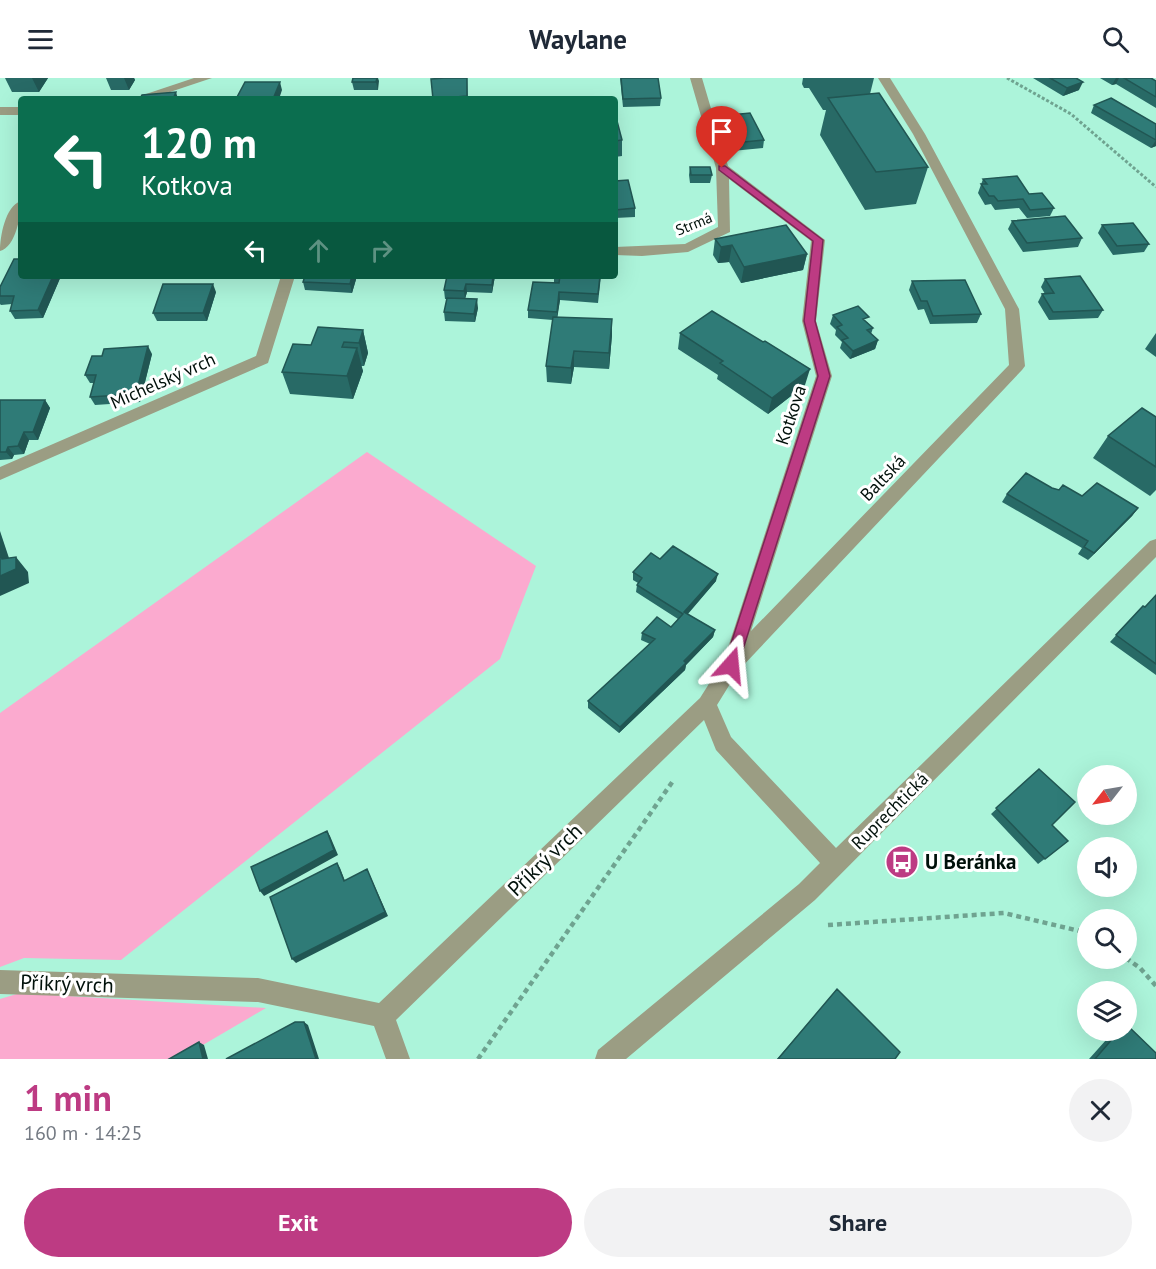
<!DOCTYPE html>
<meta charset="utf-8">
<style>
:root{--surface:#fff;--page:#f2f2f3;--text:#1f2937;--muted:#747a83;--accent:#bd3b83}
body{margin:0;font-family:"PT Sans",sans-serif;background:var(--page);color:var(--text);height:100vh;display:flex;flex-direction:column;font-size:22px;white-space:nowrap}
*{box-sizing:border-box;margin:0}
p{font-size:20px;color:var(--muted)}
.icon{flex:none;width:33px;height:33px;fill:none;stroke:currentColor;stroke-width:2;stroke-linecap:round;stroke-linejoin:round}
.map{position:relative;height:981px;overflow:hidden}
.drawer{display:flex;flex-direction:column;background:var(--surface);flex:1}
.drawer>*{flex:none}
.banner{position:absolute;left:18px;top:18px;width:600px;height:183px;border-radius:6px;box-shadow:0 6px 24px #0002;background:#0b6e4f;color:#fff;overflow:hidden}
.needle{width:39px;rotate:239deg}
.tools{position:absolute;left:1077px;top:687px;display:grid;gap:12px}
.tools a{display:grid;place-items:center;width:60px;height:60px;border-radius:50%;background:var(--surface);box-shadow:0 6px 24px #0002;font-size:30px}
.pin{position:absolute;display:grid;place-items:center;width:51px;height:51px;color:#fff;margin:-62px -26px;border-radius:50% 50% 50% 0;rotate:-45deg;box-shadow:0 0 6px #0007}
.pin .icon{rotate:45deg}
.me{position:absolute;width:66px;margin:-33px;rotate:18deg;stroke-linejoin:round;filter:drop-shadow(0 0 4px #0008)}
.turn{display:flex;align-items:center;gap:21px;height:126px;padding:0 24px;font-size:27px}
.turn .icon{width:78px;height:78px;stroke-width:2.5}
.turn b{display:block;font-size:42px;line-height:51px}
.lanes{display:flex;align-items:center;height:57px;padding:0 24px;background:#0003;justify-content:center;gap:30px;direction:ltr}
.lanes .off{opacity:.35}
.round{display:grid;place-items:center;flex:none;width:63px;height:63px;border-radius:32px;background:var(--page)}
.summary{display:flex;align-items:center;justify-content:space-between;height:102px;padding:0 24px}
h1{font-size:36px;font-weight:600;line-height:45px;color:var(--accent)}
.cta{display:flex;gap:12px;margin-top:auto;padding:12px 24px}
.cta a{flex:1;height:69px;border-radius:36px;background:var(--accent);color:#fff;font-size:24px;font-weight:600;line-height:69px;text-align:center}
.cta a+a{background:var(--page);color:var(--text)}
header{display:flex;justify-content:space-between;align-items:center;height:78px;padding:0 24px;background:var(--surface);font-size:27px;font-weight:600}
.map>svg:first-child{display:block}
</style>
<header><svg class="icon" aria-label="menu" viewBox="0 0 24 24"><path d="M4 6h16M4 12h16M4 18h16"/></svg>Waylane<svg class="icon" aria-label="search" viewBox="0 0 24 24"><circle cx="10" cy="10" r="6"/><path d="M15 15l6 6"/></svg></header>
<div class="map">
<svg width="1156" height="981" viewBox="0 0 1156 981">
<rect width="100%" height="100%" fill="#acf4da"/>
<path fill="#fbaacf" d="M367,374l169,114 -36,93 -379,301 -97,-2 -24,9v-254z
M20,915l246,15 -87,51h-179v-60z"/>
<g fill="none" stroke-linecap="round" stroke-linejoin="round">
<path stroke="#6fa390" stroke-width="3" stroke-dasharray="3 2" stroke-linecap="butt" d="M1007,0l64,36 85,73"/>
<path stroke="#6fa390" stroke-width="4.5" stroke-dasharray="5 4" stroke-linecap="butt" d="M828,847l176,-12 84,20
M1126,880l14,10 16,18
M478,981l195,-278"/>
<path fill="#9b9d83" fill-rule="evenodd" d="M194,0h18l-63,21h-18z
M690,0h12l26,88 97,74 -9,81 16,55 -81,255 258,-266 -4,-56 -92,-175 -35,-56h12l35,56 94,175 6,57 -3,4 -284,301 -21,34 14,32 105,111 314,-307 6,-2v18l-341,343 -189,159h-31l3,-9 201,-166 21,-21 -104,-113 -12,-30 -308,300 14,39h-24l-12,-33 -116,-24 -258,-8v-24l258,8 121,25 321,-305 24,-38 92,-284 -14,-55 9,-80 -82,-62 1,53 -42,20 -46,4 -27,-1v-8l70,-3 33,-17 -2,-59z
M0,29h21v8h-21z
M21,123c0,14 -5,46 -21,50 0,-14 5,-45 21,-50z
M281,198h14l-27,87 -268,117v-13l256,-111z"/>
</g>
<path fill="#286a66" d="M5,0h43l-9,14h-27z
M106,0h28l1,2 -6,10h-18z
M353,0h25v12h-24l-2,-8z
M467,0l1,21h-35z
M620,0l41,20 -1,8 -37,1z
M803,0h71l-4,16 58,73 -12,37 -51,6 -45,-75 6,-25h-3l-14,-22h-5l-2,-4z
M1033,0h43l3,12 -16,6z
M1100,0h51l5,3v27l-40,-24 -4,1z
M1094,27l62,19v22l-5,2 -60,-35z
M721,38l43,24 -1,8 -31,3 -12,-27z
M615,43l7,19v16l-7,1z
M690,89l22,8 -2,8h-20l-1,-8z
M983,101l46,15 25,14 -4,8 -23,2 -8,-10 -24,2 -4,-6 -6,1 -7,-12z
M615,103l20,27v9l-20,1z
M1012,143l70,17 -4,9 -55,5 -15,-23z
M1102,147l47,19 -5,8 -31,3 -15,-22z
M715,161l92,15 -4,16 -62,13 -12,-21 -11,1 -5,-8z
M21,198h40l-18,42 -28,1 -5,-8 2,-7 -11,1 -1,-1v-17z
M357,198l-5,17 -47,-3 -2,-8z
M495,198l-3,17 -25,-1 -2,7 13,9 -3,14 -30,-1 -1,-9 3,-13h-2l-1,-9z
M554,198h47l-3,27 -38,-3 -3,17 55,18 -3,34 -35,-2 -3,17 -24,-2 -1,-16 7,-46 -25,-2v-8l26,-27z
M1045,201l58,31 -5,8 -49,2 -11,-18 4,-8h3l-4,-7z
M912,203l69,33 -4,9 -47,1 -6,-15 -6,1 -9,-20z
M216,214l-9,29h-50l-4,-8z
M833,237l34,7 6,6 -2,6 7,6 -3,9 -25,10 -10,-11 2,-6 -7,-7 1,-5 -6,-6z
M363,252l5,23 -4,13h-3l2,5 -10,28 -63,-5 -8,-22 29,-27z
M680,255l125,52 -37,29 -51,-35 1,-4 -40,-26z
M1156,255v24l-11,-8z
M152,276l-12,48 -45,3 -5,-8 4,-14h-4l-5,-8 17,-19z
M0,322h45l5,8 -12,32h-9l-5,14 -10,1 -2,4 -12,1z
M1156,339v73l-6,6 -57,-38 15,-22z
M1052,410l30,8 56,12 -6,8 -44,44 -10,-6 4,-6 -80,-46 5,-8z
M660,481l56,22 -28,33 27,16 -2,7 -27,28 -1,5 -66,63 -31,-25v-7l62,-57 -9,-4 1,-7 29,-6 7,-8 -42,-27 1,-7 1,-2 -5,-3v-8z
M1156,517v80l-46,-33 33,-36 2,1z
M1039,691l13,56 16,16 -30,23 -47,-50z
M837,911l58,70h-118l57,-66z
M1115,952h11l30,29h-67z"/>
<path fill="#215653" d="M32,0h16l-9,14z
M124,0h10l1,2 -6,10z
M377,0h1l1,3 -1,9 -2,-8z
M1116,0h3l-3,6 -4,1z
M280,4l2,8 -3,9h-6z
M1083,4l-4,8 -16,6 4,-8z
M176,14l2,7h-5z
M1156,62v6l-5,2z
M732,167l-3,17 -11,1 3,-16z
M807,176l-4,16 -62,13 3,-16z
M53,198h8l-18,42 -5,-8z
M352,198h5l-5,17 -2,-9z
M493,198h2l-3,17v-8z
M213,206l3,8 -9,29 -4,-8z
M466,206l1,8 -2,7 -1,-8z
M559,214l1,8 -3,20v-8z
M477,221l1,9 -3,14 -1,-8z
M612,241v16l-3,34v-16z
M363,252l5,23 -4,13 -5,-23z
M878,262l-3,9 -25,10 3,-8z
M148,268l4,8 -12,48 -4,-8z
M357,270l6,23 -10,28 -6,-23z
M574,273v16l-3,17v-16z
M810,291l-5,16 -37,29 4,-16z
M45,322l5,8 -12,32 -5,-8z
M24,354l5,8 -5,14 -6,-8z
M8,369l6,8 -2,4 -6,-7z
M1138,430l-6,8 -44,44 6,-7z
M0,453l13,39 3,-13 12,15 1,11 -29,13v-20l2,-17 -2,-6z
M718,496l-2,7 -33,38 1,-7z
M715,552l-2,7 -27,28 -1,5 -66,63 1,-6z
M327,753l3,5 8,19 -74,41 -4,-5z
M337,785l3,5 7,18 -3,-5z
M367,791l21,47 -92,47 -4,-4z
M304,944l4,3 11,34h-3z
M199,964l5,3 4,14h-5z"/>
<path fill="#2f7b77" stroke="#215653" stroke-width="1.5" d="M353,0h24l-1,4h-24z
M445,0h22v18l-34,3 -2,-20z
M621,0h37l3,20 -38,1z
M1050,0h26l7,4 -16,6z
M1124,0h27l5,3v16z
M245,4h35l-7,17h-37z
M176,14l-3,7h-33l2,-4z
M879,15l49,74 -52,5 -48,-74z
M1111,20l45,26v16l-62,-35z
M750,35l14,27 -30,3 -13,-27z
M615,43h2l5,19 -7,1z
M690,89h20l2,8h-21z
M1017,98l12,18 13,-1 12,15 -24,2 -7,-11 -25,2 -4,-5h-5l-8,-12h6l-4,-5z
M628,102l7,28 -20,2v-29z
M1065,138l17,22 -55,5 -15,-22z
M1133,145l16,21 -32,2 -15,-21z
M786,147l21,29 -63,13 -12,-22 -11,2 -6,-8z
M14,181h7v17h32l-15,34 -28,1 4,-15h-14v-9z
M305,198h47l-2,8 -47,-2z
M447,198h46l-1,9 -26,-1 -2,7 -20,-1z
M560,198h40l-2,18 -39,-2 -2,20 -29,-2 5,-28 26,1z
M1080,198l23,34 -50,2 -11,-18 12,-1 -9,-14z
M965,202l16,34 -48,2 -6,-15h-6l-9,-20z
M163,206h50l-10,29h-50z
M447,220l30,1 -3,15 -30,-2z
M858,228l11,11 -6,2 10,9 -6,2 11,10 -25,11 -11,-11 6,-2 -11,-11 5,-2 -9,-10z
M712,233l51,31 2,-1 45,28 -38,29 -52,-35 3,-2 -43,-28z
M553,239l59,2 -3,34 -35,-2 -3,17 -25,-2z
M318,249l45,3 -4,13 -15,-1 -2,5 15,1 -10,28 -65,-4 11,-28 18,1z
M148,268l-12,48 -46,3 6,-22h-11l7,-19h10l2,-7z
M0,322h45l-12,32h-9l-6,14 -10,1 -2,5h-6z
M1142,330l14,9v50l-48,-31z
M1026,395l26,15 7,2 4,-5 19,11 15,-13 41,25 -44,45 -10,-6 4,-6 -81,-47z
M673,468l45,28 -34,38 31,18 -31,31 2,2 -66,64 -32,-26 67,-62 -13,-6 15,-16 14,10 12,-13 -46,-29 5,-7 -9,-6 18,-19 9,6z
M0,475l2,6 14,-2v12l-16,7z
M1156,517v69l-40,-29 27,-29 2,1z
M1039,691l36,33 -23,23 16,16 -23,18 -49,-51z
M327,753l7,19 -74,41 -9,-24z
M337,785l7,18 23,-12 18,43 -93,47 -22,-62z
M837,911l63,63 -5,7h-117z
M295,944h9l12,37h-90z
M1126,946l30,29v6h-61l25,-29h6z
M199,964l4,17h-34z"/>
<path fill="#bd3b83" stroke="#7b2655" stroke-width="1.5" d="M719,88h6l98,74 -8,81 15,55 -92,289 -7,7 -7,-7 94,-289 -14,-55 9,-80 -94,-71z"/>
<defs>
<g id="bus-disc" transform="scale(1.725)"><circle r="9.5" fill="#bd3b83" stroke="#fff"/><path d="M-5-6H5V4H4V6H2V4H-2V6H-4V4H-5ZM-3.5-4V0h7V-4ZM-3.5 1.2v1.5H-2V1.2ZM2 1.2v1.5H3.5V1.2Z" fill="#fff"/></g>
</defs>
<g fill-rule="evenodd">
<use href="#bus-disc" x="902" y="784"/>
</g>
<g text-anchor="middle" stroke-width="6" stroke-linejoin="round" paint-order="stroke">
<g font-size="15" fill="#00100a" stroke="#fff">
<text transform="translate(694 146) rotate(-22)" y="5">Strmá</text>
</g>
<g font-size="18" fill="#00100a" stroke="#fff">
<text transform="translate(163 303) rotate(-24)" y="6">Michelský vrch</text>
<text transform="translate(791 337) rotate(-72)" y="6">Kotkova</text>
<text transform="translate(883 400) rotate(-46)" y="6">Baltská</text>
<text transform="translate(890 733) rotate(-45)" y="6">Ruprechtická</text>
</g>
<g font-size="21" fill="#00100a" stroke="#fff">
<text transform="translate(545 782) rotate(-44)" y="7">Příkrý vrch</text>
<text transform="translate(67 906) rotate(2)" y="7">Příkrý vrch</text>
</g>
<g font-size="21" font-weight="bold" fill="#00100a" stroke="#fff" text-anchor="start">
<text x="925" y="791">U Beránka</text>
</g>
</g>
</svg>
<div class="tools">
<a><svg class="needle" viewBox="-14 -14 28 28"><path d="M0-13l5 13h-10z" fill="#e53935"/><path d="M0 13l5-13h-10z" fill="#747a83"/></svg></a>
<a><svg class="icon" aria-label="sound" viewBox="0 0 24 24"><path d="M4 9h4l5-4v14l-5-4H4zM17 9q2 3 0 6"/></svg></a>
<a><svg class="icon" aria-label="search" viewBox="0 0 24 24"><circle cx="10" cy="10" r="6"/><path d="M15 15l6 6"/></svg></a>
<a><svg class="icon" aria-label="layers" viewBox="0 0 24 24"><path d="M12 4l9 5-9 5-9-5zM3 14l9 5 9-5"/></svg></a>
</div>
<div class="pin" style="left:722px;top:90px;background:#d93025"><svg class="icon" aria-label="arrive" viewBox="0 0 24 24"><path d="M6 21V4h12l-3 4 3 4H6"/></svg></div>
<svg class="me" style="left:731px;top:587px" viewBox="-20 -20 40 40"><path d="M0-17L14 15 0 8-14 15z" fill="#bd3b83" stroke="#fff" stroke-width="4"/></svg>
<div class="banner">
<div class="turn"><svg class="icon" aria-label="left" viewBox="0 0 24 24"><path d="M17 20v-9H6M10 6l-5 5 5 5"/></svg><div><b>120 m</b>Kotkova</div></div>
<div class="lanes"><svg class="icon" aria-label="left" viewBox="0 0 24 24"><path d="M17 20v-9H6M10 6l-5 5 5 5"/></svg><svg class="icon off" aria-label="ahead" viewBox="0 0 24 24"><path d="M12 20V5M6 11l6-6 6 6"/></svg><svg class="icon off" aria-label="right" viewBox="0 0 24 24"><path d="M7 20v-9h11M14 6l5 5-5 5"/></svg></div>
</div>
</div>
<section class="drawer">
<div class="summary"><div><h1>1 min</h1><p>160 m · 14:25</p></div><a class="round"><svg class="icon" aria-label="close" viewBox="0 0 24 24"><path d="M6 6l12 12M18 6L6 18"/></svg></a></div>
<div class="cta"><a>Exit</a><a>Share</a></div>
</section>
